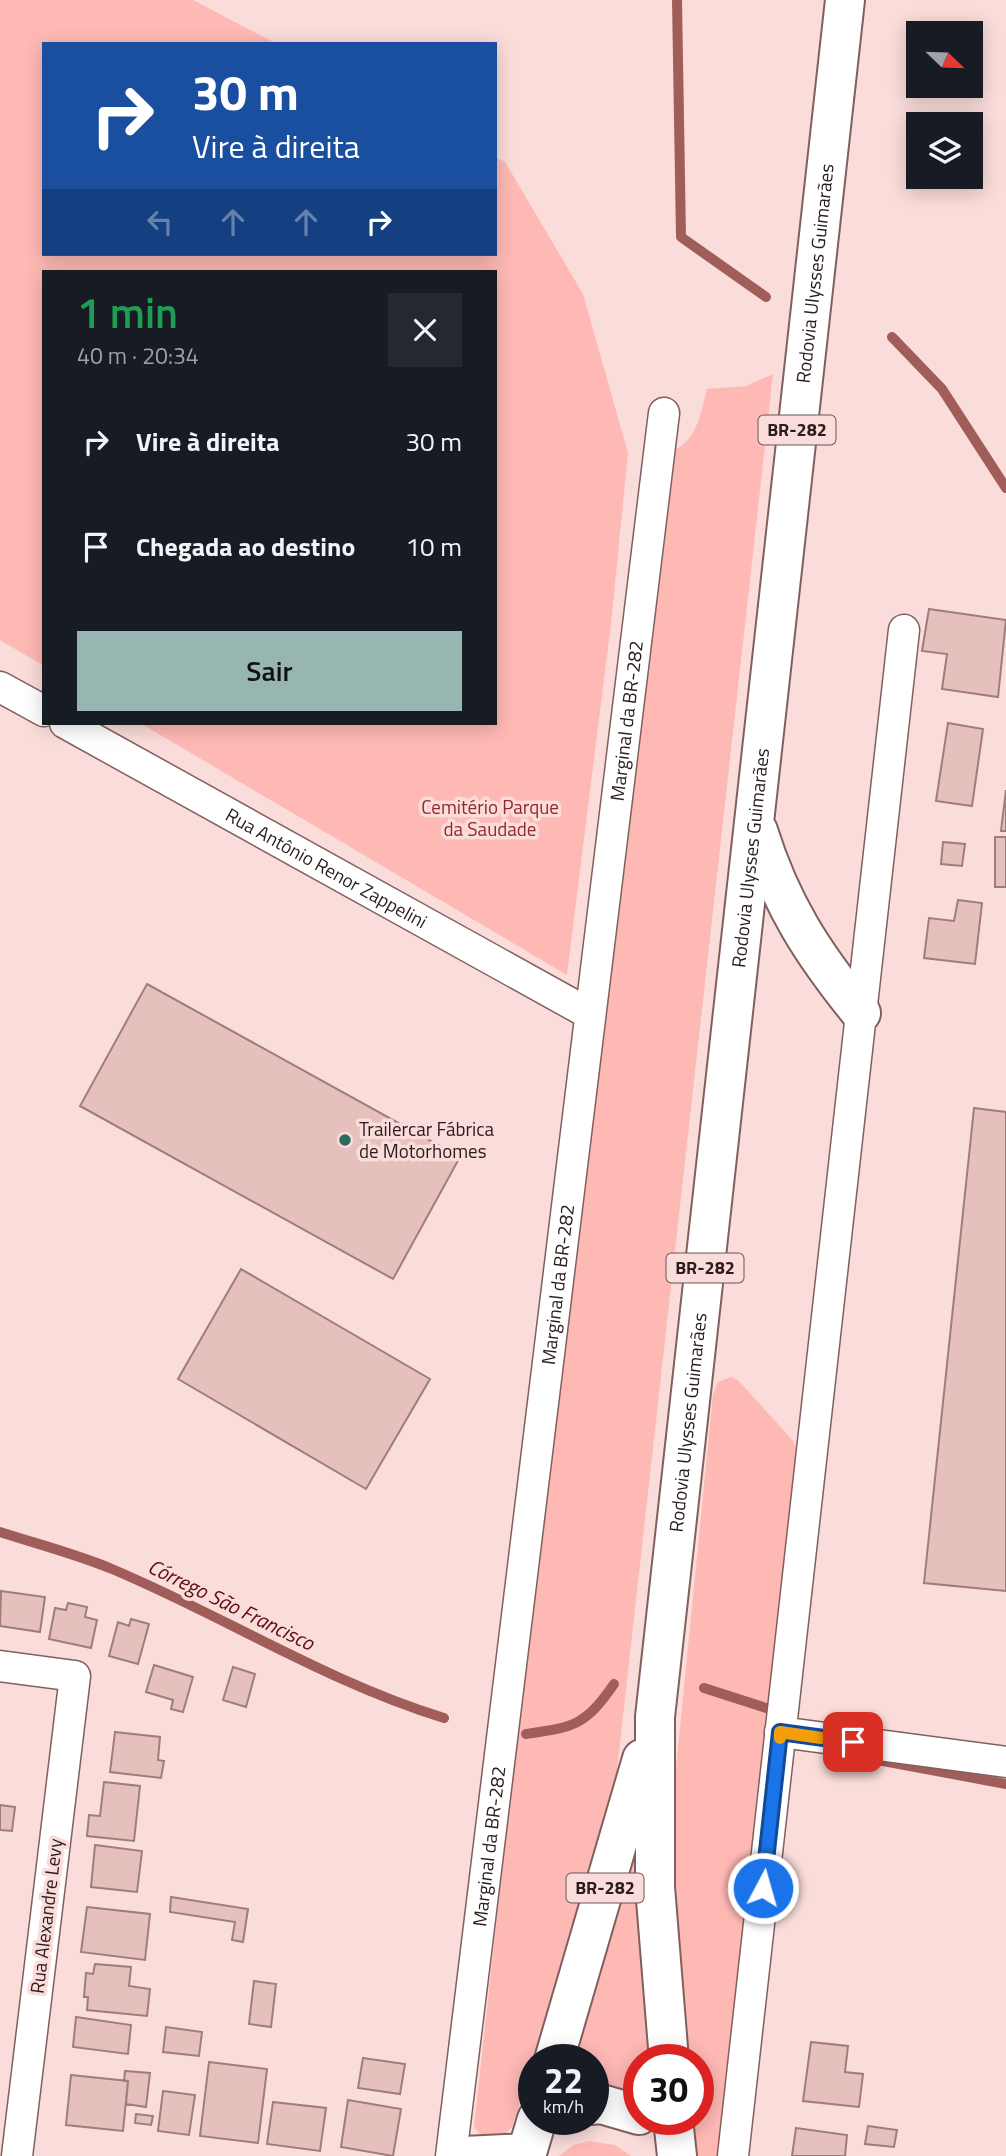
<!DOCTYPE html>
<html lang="pt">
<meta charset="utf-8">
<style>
:root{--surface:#171b24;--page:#242831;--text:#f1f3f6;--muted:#9ea1a6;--accent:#97b6b1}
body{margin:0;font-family:"Titillium Web",sans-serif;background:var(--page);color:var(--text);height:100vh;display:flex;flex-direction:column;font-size:26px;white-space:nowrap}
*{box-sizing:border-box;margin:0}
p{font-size:23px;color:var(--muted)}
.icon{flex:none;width:38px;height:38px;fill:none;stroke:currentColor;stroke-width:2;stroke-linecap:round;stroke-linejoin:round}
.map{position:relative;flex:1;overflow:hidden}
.drawer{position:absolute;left:42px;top:270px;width:455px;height:455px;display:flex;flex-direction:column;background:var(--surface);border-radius:0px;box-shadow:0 4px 18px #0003}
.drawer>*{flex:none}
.banner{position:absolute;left:42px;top:42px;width:455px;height:214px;border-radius:0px;box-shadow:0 4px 18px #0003;background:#1a4fa0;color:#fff;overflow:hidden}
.needle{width:46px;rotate:113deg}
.controls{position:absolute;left:906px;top:21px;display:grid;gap:14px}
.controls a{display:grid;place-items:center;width:77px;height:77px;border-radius:0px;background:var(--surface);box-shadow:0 4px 18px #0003;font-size:35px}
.speed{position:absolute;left:518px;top:2044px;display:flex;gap:14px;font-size:35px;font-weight:700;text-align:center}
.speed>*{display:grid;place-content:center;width:91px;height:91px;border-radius:50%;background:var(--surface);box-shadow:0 4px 18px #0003;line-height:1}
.speed small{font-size:18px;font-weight:400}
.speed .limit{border:10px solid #d22;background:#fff;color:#111}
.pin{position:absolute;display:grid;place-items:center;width:60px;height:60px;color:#fff;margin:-30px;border-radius:14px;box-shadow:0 4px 10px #0006}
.me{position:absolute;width:77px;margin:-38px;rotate:6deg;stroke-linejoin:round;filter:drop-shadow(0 0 5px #0008)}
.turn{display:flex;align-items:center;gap:24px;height:147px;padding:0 35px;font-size:32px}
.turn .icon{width:91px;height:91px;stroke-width:2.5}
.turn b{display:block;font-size:49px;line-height:60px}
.lanes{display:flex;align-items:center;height:66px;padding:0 35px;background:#0003;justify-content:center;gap:35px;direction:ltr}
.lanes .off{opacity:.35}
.round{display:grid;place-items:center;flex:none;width:74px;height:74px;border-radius:0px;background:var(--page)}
.summary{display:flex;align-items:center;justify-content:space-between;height:119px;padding:0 35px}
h1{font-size:42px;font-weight:600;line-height:52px;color:#1e9e55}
.action{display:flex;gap:14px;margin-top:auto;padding:14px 35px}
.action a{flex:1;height:80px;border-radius:0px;background:var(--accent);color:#111;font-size:28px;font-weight:600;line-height:80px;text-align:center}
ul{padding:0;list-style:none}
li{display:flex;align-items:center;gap:21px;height:105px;padding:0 35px}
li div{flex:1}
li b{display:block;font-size:26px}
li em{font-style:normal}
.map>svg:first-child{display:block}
</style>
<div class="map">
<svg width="1006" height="2156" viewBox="0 0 1006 2156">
<rect width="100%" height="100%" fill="#fadcda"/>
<path fill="#ffb9b5" d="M0,0h193l84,44h-233v210h451v-97l10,5 78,132 45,159 -17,171 -44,351 -427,-252h355v-452h-451v395l-44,-26z
M773,374l-158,1414 -103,339 -11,11 -16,1 -11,-12 45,-410 154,-1266c25,-12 27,-37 34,-62l39,-3z
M731,1377l7,3 55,61 7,14 -68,701h-38l-6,-37h10v-59h-15l-17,-191 47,-475 5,-12z
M636,1804l18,256h-15v40l-46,-8v-32h-31z
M589,2141l26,4 16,11h-72l15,-11z"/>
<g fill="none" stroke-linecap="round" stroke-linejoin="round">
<path stroke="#a05d5a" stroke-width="10" d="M677,0l4,237 85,60
M892,337l50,52 64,99
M0,1532c37,12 76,22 112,37 112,47 215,113 332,149
M704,1688l62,20
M526,1734c48,-7 59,-8 88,-50
M867,1758l139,26"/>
</g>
<path fill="#e5c0bd" stroke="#9f7d7b" stroke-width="2" d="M929,609l77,11 -8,77 -56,-8 5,-35 -25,-3z
M948,723l35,6 -11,77 -36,-5z
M1006,790v41h-5z
M995,837h11v50h-11z
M943,842l22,2 -3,22 -21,-2z
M958,900l24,3 -7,61 -51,-6 5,-40 25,3z
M147,984l313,173 -67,122 -313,-173z
M974,1108l32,4v479l-82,-8z
M241,1269l189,110 -64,110 -188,-110z
M1,1591l44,6 -5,35 -40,-6z
M68,1603l19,4 -2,10 12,3 -6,28 -42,-9 6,-31 11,2z
M131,1619l18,5 -11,40 -29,-8 9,-34 11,4z
M154,1665l39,12 -10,35 -12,-3 2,-9 -27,-8z
M233,1667l22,7 -9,33 -23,-7z
M115,1732l45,5 -2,23 6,1 -3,17 -51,-6z
M104,1782l36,4 -6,55 -47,-5 2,-21 11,1z
M0,1805l15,2 -3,24 -12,-1z
M95,1845l47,6 -5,41 -46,-5z
M171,1897l77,12 -5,33 -11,-2 3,-18 -65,-10z
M87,1907l63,7 -5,46 -64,-8z
M95,1964l36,3 -2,19 21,3 -3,27 -60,-6 1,-13h-4l2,-24 7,1z
M254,1981l22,3 -5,43 -22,-3z
M76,2017l55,8 -3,29 -55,-7z
M166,2027l36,5 -3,24 -36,-4z
M811,2042l37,4 -3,26 18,2 -4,33 -56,-6z
M363,2058l42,6 -5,30 -42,-6z
M209,2062l58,7 -9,74 -58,-7z
M125,2071l25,2 -4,34 -20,-3 2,-23h-4z
M71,2075l57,6 -5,50 -57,-6z
M163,2091l32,4 -6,40 -31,-4z
M348,2100l53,9 -8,47 -52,-9z
M273,2102l53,6 -6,43 -53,-7z
M136,2114l17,2 -2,9 -16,-2z
M868,2126l29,4 -3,17 -29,-3z
M796,2128l51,7 -2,21h-53z"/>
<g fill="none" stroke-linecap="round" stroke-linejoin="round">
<g stroke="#80605e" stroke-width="33">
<g id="street">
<path d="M0,687l44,24"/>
<path id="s1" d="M65,723l523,290"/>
<path d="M0,1666l75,10 -58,480"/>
<path d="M780,1732l226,30"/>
<path id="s2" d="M451,2156l213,-1743"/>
<path d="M733,2156l171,-1526"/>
</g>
</g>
<g stroke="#80605e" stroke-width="42">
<path id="secondary" d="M464,2156l63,-3"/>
</g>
<g stroke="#80605e" stroke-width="42">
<g id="highway">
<path d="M758,831c23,74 55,123 103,182"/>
<path d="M554,2060l88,-301"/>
<path id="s3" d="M669,2060l-14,-173v-170l190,-1717"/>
<path d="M593,2105l8,-1 38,11"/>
<path d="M673,2119l4,37"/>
<path d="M526,2156l11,-37"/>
</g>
</g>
<use href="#street" stroke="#fff" stroke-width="30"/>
<use href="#secondary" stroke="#fff" stroke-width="38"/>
<use href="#highway" stroke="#fff" stroke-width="38"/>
</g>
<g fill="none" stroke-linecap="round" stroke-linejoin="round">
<g stroke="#114b97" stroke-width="18">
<path id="route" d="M763,1888l17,-156 73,10"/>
</g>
<use href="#route" stroke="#1a73e8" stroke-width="12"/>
<path stroke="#f59e0b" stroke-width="12" d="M780,1738v-6l41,6"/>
</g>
<circle fill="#296b5c" stroke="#fadcda" stroke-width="2.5" cx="345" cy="1140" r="7"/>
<g text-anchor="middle" stroke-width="7" stroke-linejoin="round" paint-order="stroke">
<g fill="#fadcda" stroke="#685655" stroke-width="2">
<rect x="758.5" y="415.5" width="77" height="29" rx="5"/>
<rect x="666.5" y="1253.5" width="77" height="29" rx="5"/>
<rect x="566.5" y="1873.5" width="77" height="29" rx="5"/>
</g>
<g font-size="18" font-weight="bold" fill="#2a1d1c">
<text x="797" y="436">BR-282</text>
<text x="705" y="1274">BR-282</text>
<text x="605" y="1894">BR-282</text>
</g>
<g font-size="19" fill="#2a1d1c" stroke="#fadcda">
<text dy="7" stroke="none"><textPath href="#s3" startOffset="1796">Rodovia Ulysses Guimarães</textPath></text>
<text dy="7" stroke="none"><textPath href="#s2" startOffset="1446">Marginal da BR-282</textPath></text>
<text dy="7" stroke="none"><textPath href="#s3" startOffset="1208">Rodovia Ulysses Guimarães</textPath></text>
<text dy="7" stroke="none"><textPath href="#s1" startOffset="299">Rua Antônio Renor Zappelini</textPath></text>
<text dy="7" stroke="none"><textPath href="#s2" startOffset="878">Marginal da BR-282</textPath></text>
<text dy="7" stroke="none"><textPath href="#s3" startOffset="640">Rodovia Ulysses Guimarães</textPath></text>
<text dy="7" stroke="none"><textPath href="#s2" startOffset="312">Marginal da BR-282</textPath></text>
<text transform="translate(46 1916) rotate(-83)" y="7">Rua Alexandre Levy</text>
</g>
<g font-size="19" fill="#93272b" stroke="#fadcda">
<text x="490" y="814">Cemitério Parque<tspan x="490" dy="22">da Saudade</tspan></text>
</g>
<g font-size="19" fill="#2a1d1c" stroke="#fadcda" text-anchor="start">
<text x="359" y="1136">Trailercar Fábrica<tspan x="359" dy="22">de Motorhomes</tspan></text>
</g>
<g font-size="21" font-style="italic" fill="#5d0911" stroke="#fadcda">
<text transform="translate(231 1605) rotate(26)" y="7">Córrego São Francisco</text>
</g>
</g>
</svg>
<div class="controls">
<a><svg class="needle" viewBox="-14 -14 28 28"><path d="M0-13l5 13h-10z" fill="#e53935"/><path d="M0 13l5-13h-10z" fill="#9ea1a6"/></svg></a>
<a><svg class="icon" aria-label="layers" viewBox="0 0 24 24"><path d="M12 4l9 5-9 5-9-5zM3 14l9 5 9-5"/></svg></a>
</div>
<div class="speed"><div>22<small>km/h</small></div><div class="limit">30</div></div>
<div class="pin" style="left:853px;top:1742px;background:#d93025"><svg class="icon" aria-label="arrive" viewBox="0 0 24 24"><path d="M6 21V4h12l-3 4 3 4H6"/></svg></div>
<svg class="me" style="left:763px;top:1888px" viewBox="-20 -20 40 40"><circle r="17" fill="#1a73e8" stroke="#fff" stroke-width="3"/><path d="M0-11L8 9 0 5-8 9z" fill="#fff"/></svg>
<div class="banner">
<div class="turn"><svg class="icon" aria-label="right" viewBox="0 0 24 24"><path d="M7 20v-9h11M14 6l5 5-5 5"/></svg><div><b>30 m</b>Vire à direita</div></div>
<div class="lanes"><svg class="icon off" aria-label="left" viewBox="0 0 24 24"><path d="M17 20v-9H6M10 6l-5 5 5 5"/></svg><svg class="icon off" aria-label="ahead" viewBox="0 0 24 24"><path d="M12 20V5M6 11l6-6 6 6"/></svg><svg class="icon off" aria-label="ahead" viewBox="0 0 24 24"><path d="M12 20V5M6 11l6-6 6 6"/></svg><svg class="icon" aria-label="right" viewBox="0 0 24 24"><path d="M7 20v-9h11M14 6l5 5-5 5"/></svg></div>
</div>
<section class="drawer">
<div class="summary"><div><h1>1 min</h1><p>40 m · 20:34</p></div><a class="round"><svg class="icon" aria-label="close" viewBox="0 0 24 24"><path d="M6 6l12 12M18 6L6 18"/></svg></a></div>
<ul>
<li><svg class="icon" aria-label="right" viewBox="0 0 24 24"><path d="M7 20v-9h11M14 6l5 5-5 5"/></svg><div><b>Vire à direita</b></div><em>30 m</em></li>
<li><svg class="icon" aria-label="arrive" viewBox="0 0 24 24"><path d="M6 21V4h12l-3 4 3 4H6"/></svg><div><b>Chegada ao destino</b></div><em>10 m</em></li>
</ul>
<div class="action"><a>Sair</a></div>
</section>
</div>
